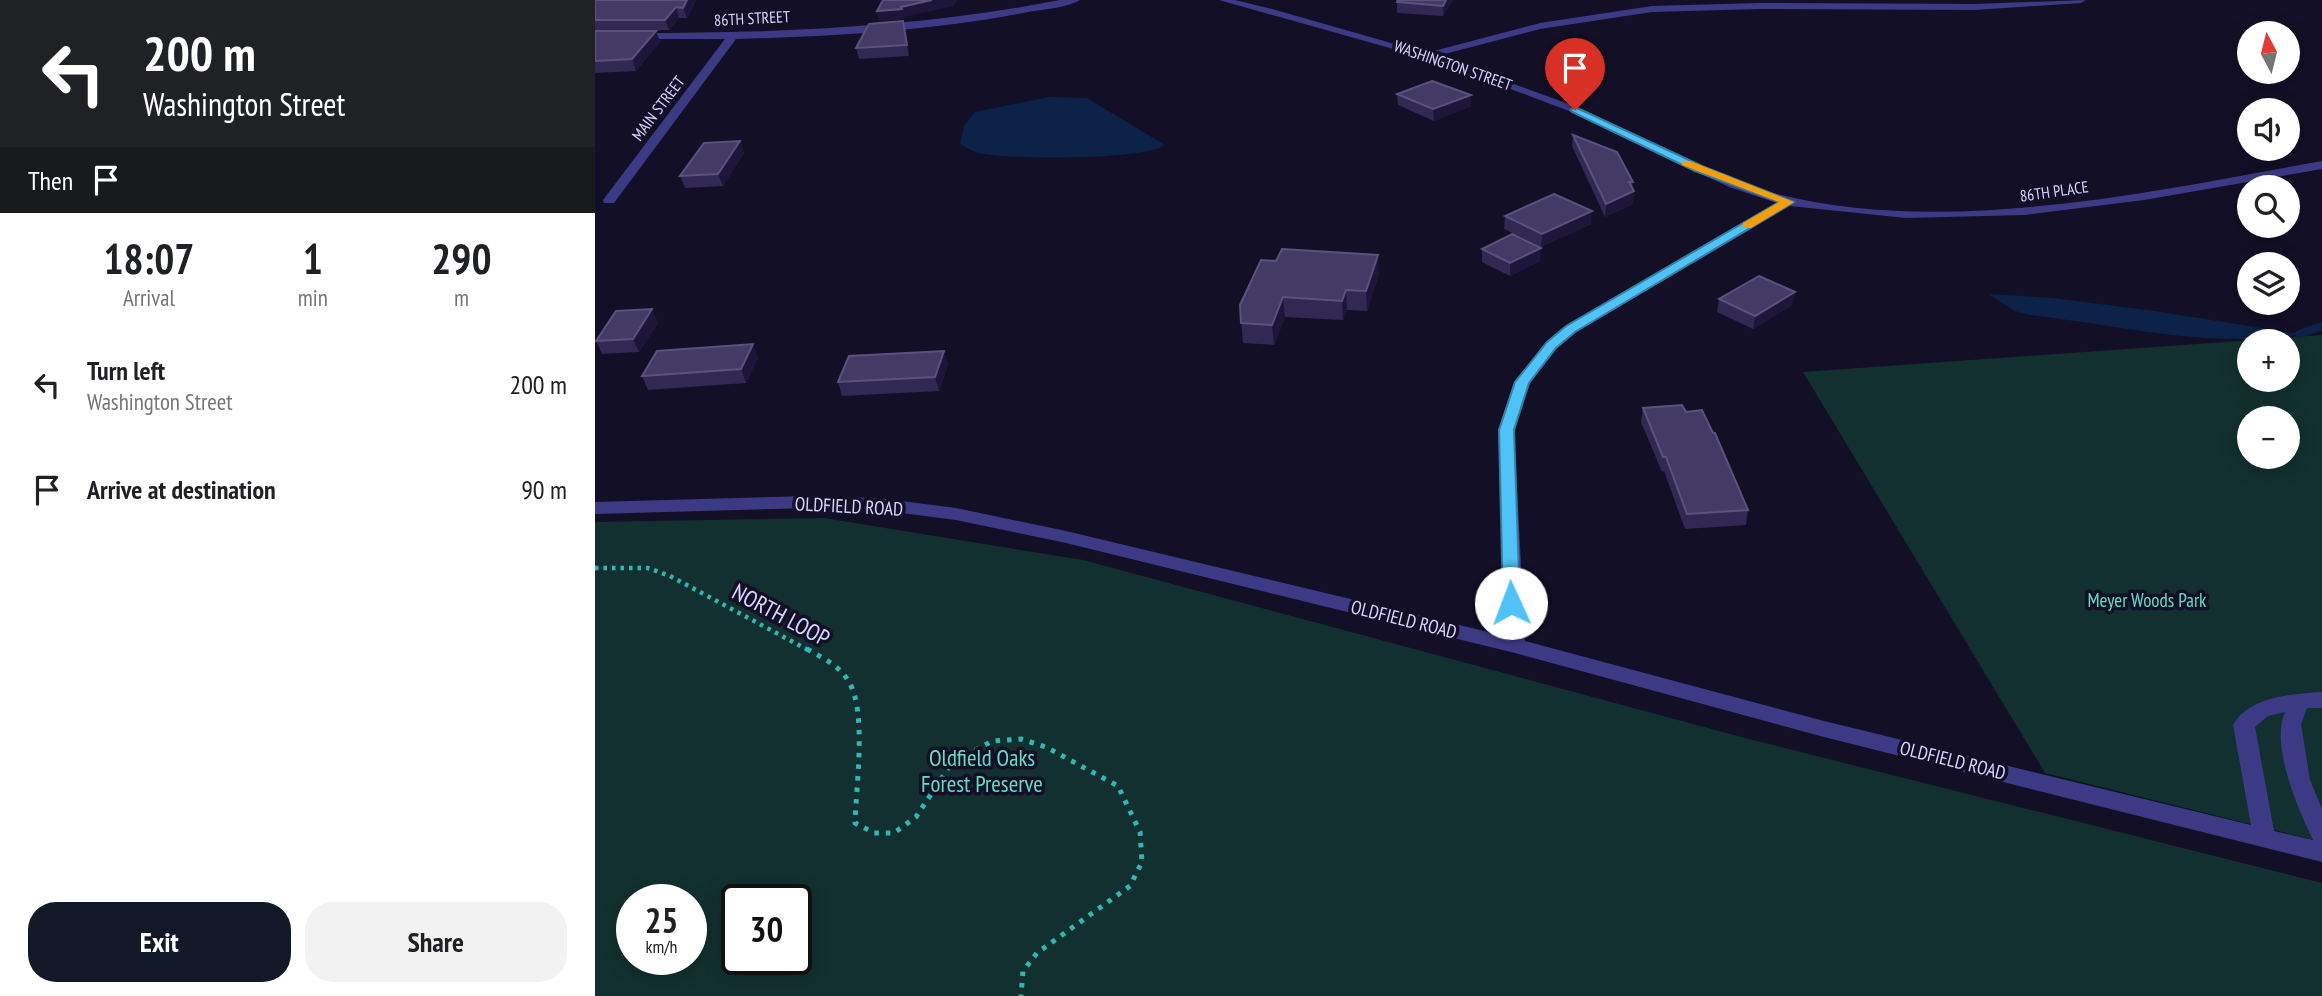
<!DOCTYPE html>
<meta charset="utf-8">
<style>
:root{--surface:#fff;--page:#f2f2f2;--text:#202124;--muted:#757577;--accent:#111827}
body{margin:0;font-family:"PT Sans Narrow",sans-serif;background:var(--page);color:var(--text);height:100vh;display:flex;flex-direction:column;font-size:26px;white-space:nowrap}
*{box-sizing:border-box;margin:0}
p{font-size:23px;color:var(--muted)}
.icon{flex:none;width:38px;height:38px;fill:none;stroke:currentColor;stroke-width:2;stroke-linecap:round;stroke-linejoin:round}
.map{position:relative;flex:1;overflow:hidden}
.details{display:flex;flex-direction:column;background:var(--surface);width:595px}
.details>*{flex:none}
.banner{background:#202124;color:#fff;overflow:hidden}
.needle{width:46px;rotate:353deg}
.controls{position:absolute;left:1642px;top:21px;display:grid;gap:14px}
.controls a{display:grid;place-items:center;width:63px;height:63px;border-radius:50%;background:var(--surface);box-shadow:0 4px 18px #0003;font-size:35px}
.speed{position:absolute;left:21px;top:884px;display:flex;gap:14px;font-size:35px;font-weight:700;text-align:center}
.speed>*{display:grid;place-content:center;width:91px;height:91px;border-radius:50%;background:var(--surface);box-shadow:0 4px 18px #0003;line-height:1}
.speed small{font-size:18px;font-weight:400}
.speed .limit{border:4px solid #111;border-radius:10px;background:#fff;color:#111}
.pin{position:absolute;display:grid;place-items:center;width:60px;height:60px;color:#fff;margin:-72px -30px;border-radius:50% 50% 50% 0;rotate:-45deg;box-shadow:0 0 7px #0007}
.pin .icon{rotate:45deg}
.me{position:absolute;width:77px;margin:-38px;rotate:358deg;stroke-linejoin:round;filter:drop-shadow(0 0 5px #0008)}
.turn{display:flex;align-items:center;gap:24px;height:147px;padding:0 28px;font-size:32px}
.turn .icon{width:91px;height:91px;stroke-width:2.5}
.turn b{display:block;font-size:49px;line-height:60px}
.then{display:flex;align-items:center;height:66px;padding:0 28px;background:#0003;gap:14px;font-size:26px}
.eta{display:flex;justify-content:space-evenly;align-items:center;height:119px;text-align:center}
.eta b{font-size:42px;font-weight:600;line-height:49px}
.cta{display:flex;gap:14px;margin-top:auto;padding:14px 28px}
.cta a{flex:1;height:80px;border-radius:28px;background:var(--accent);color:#fff;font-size:28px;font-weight:600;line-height:80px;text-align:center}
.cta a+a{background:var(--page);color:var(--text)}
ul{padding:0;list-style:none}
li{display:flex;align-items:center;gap:21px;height:105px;padding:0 28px}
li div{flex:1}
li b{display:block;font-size:26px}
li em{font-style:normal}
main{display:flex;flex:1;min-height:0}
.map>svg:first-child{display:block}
</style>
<main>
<section class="details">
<div class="banner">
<div class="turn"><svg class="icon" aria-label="left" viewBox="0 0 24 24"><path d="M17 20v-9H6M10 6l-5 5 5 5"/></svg><div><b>200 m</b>Washington Street</div></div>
<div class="then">Then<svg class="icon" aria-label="arrive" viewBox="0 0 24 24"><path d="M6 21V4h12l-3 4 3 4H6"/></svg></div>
</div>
<div class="eta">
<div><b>18:07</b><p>Arrival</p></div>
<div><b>1</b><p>min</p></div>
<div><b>290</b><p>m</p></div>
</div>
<ul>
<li><svg class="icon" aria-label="left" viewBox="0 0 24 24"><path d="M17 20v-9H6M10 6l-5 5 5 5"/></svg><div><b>Turn left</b><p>Washington Street</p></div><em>200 m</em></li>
<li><svg class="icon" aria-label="arrive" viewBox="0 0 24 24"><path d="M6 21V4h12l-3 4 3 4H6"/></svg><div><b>Arrive at destination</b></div><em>90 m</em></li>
</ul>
<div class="cta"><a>Exit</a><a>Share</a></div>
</section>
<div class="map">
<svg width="1727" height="996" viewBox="0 0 1727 996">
<rect width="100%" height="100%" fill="#130f26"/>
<path fill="#12302f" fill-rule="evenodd" d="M1727,335v507l-277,-69 -242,-401zM1654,341h38v39h-38zM1654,418h38v39h-38z
M229,518l259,42 662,178 577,145v113h-1727v-474zM37,900h59v59h-59zM142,900h59v59h-59z"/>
<path fill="#0c2248" d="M454,97l38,1 78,47c-17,15 -159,15 -186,8 -6,-1 -13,-6 -19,-9l4,-18 11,-14z
M1393,294l65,4 102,13 144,23c-18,6 -39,5 -59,5 -71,0 -140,-16 -210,-24l-15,-4z"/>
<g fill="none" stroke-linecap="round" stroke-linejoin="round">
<path stroke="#0c2248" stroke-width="8" d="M1704,334l23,-8"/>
<path stroke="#2fb8b0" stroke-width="4.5" stroke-dasharray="3.5 5" stroke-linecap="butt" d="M0,568h53l22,8 140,75"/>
<path stroke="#2fb8b0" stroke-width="5" stroke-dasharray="4.5 7" stroke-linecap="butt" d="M212,649c16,9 33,17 42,33 18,30 7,105 6,141l19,10h20l22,-16 35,-53 41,-23 29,-2 25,8 72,39 22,46 2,30 -12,24 -93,67 -14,18 -2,25"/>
<path fill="#3d3a85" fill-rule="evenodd" d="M465,0h20c-13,8 -36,9 -52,12 -96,19 -195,24 -292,27l-122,164h-10l-1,-3 122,-161h-130v-6c156,1 311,-3 465,-33z
M624,0h16l37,9 154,44 114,-30 112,-17 107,-3 215,1 112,-4 -5,3 -107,7 -215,-1 -107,3 -112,17 -103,27 140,51 161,75c177,63 404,11 584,-21v8l-178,31 -119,15 -119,3 -116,-12 -214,126 -19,16 -27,35 -16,47 11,211 299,80 427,104 -18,-100c16,-29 60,-31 89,-33v16h-15l-6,16 9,56 12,29v53l-498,-125 -309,-84 -449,-110 -110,-23 -78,-10 -67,-2 -216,6v-12l216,-6 67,2 78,10 110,23 439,105 -7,-206 16,-48 33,-40 19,-16 211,-123 -48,-16 -160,-76 -85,-32 -87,-29zM1690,712c-15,33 13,97 28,128l-39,-9 -19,-104 13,-11z"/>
</g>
<path fill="#312854" d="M0,0h101l-9,18h-8l-10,12 -46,1h33l4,11 -24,29 -41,2z
M803,0h55l-10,16 -46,-3v-11z
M311,32l3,24 -50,3 -3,-11z
M802,94l74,12 -37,15 -36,-16z
M978,135l60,47 -1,5 2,4 -1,13 -28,13 -33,-71z
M145,141l4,12 -21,33 -38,2 -5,-12z
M910,216l86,8 -50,23 -37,-18z
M887,249l58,12 -30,15 -28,-14z
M784,274l-12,37 -20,-1 -4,10 -58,-3 -11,28 -31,-2 -3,-38z
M1200,292l-3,13 -39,24 -36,-17 2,-13z
M63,323l-19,29 -37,2 -6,-13z
M158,344l5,14 -12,25 -98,7 -6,-14z
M349,351l4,14 -9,26 -97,5 -4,-14z
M1048,408l43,4 62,98 -2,15 -61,4 -21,-58 -2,1 -21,-50z"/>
<path fill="#1d163a" d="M92,0h9l-9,18 -4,-10z
M337,0h25l-3,6 -50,11 -3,-10z
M851,0h7l-10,16v-10z
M81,7l3,11 -10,12 -4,-10z
M307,9l2,10 -25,3 -2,-11z
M308,21l3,11 3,24 -2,-11z
M61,31l4,11 -24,29 -4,-12z
M876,95v11l-37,15 -1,-12z
M145,141l4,12 -21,33 -5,-12z
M1039,191l-1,13 -28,13 1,-13z
M997,211l-1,13 -50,23 1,-13z
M946,248l-1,13 -30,15v-13z
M783,255l1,19 -12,37 -1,-20z
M751,290l1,20 -4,10 -1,-19z
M1200,292l-3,13 -39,24 2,-13z
M688,297l2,20 -11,28 -2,-20z
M57,309l6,14 -19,29 -6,-13z
M158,344l5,14 -12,25 -5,-14z
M349,351l4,14 -9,26 -4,-14z"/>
<path fill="#433a66" stroke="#5a527e" stroke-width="2" d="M0,0h92l-4,8 -7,-1 -11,13h-70z
M288,0h49l-31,7 1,2 -25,2z
M803,0h48l-3,6 -46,-4z
M308,21l4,24 -51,3 13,-24z
M0,31h61l-24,28 -37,2z
M837,81l39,14 -38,14 -36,-15z
M978,135l44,17 16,30h-4l5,9 -28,13z
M145,141l-22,33 -38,2 24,-33z
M959,194l38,17 -50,23 -37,-18z
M917,234l29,14 -31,15 -28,-14z
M687,249l96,6 -12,36 -20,-1 -4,11 -59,-4 -11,28 -31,-2 -1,-18 21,-45 15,1z
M1164,276l36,16 -40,24 -36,-17z
M57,309l-19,30 -37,2 20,-30z
M158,344l-12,25 -99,7 15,-25z
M349,351l-9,26 -97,5 11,-26z
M1087,405l4,7 16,-2 11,23h2l33,77 -61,4 -21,-57h-3l-20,-49z"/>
<path fill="#4fc3f7" stroke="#337fa1" stroke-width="2" d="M980,107l127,59 92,36 -219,130 -19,16 -27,35 -15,47 6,173 -9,6 -8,-6 -4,-173 16,-48 32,-40 19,-16 213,-124 -84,-31 -123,-59 -2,-2z"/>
<path fill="#f59e0b" d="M1087,161h8l104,41 -43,26h-8v-5l36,-21 -97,-37z"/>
<g text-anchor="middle" stroke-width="7" stroke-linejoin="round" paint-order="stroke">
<g font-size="16" fill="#d9d4ff" stroke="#130f26">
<text transform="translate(157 18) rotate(-3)" y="6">86TH STREET</text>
<text transform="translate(858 65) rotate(19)" y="6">WASHINGTON STREET</text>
<text transform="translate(63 108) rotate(-53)" y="6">MAIN STREET</text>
<text transform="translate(1459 191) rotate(-8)" y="6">86TH PLACE</text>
</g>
<g font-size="19" fill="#d9d4ff" stroke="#130f26">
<text transform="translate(254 506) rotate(3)" y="7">OLDFIELD ROAD</text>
<text transform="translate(809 619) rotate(14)" y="7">OLDFIELD ROAD</text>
<text transform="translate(1358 760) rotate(14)" y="7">OLDFIELD ROAD</text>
</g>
<g font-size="19" fill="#5fe0c0" stroke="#130f26">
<text x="1552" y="607">Meyer Woods Park</text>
</g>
<g font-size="23" fill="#d9d4ff" stroke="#130f26">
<text transform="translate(186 615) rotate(28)" y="8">NORTH LOOP</text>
</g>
<g font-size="23" fill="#5fe0c0" stroke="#130f26">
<text x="387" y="766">Oldfield Oaks<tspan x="387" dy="26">Forest Preserve</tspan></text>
</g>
</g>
</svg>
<div class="controls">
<a><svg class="needle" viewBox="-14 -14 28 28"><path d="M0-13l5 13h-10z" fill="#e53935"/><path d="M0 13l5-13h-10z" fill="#757577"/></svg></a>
<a><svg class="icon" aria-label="sound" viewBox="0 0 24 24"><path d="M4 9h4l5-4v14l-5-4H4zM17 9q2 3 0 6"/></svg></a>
<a><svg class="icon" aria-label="search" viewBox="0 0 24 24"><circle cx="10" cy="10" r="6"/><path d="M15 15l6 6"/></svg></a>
<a><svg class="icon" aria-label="layers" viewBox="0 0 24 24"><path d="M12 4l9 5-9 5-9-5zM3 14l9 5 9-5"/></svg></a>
<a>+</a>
<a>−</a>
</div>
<div class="speed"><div>25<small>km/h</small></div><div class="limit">30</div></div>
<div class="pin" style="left:980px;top:110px;background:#d93025"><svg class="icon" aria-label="arrive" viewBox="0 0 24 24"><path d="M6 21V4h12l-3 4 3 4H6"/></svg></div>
<svg class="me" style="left:916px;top:603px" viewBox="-20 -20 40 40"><circle r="19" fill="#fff"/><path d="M0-13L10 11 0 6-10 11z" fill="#4fc3f7"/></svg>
</div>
</main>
